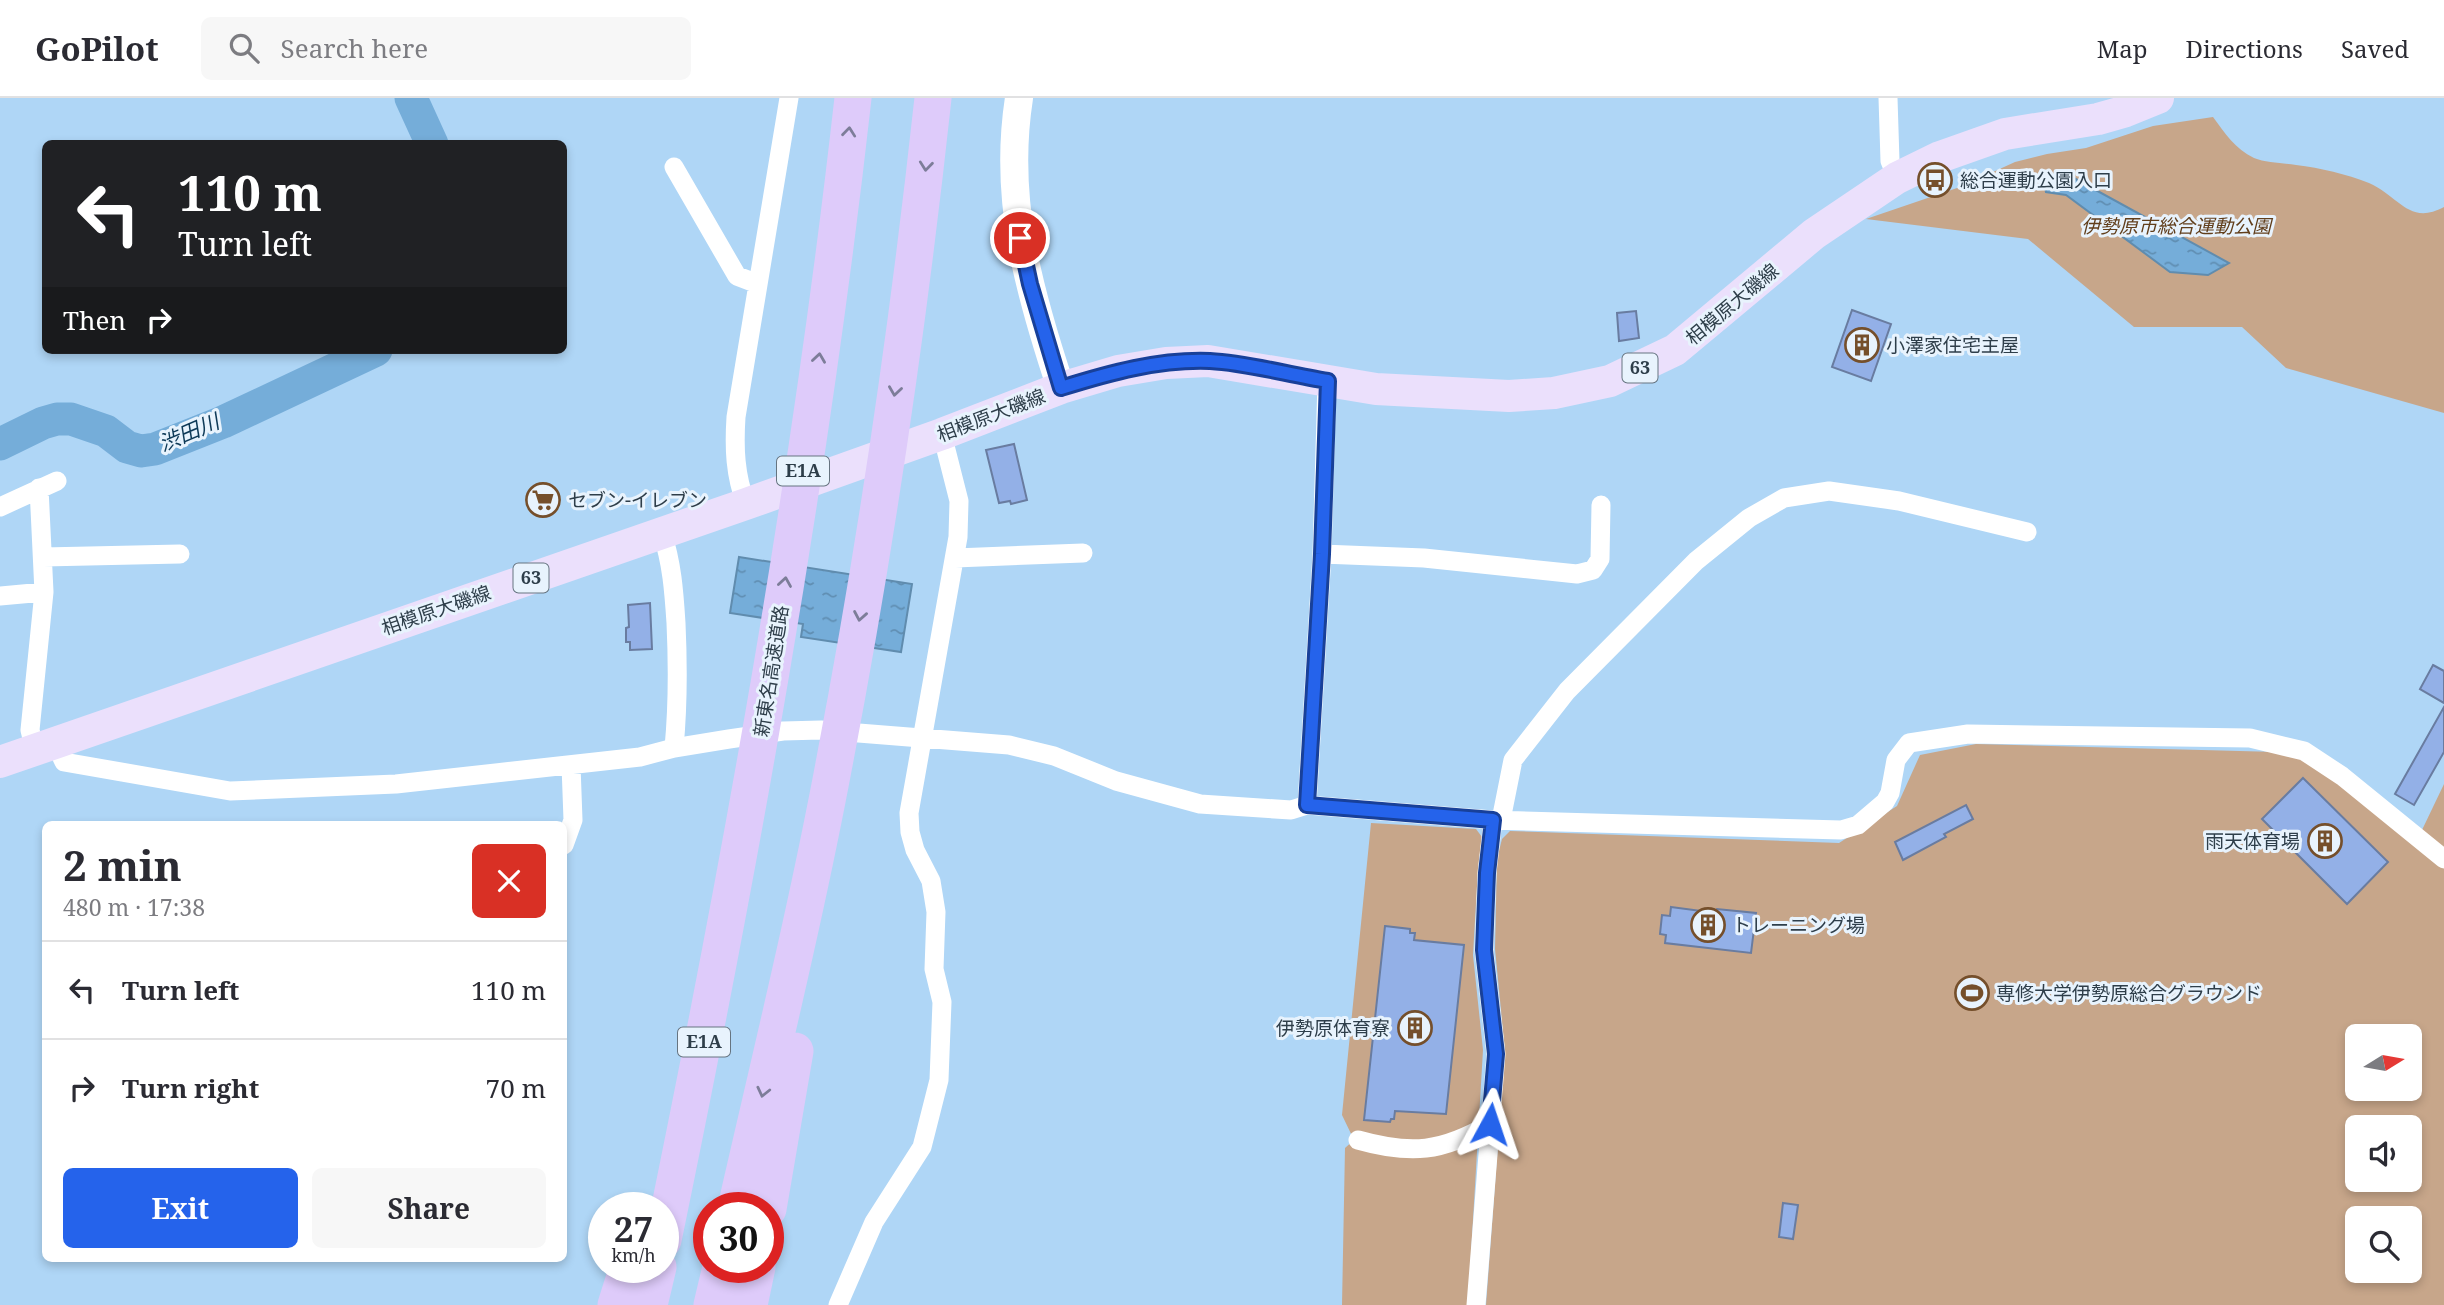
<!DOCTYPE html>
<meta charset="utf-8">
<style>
:root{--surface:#fff;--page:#f7f7f7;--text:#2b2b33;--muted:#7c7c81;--line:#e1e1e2;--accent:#2563eb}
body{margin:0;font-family:"Noto Serif","Noto Sans JP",serif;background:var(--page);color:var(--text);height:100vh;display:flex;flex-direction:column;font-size:26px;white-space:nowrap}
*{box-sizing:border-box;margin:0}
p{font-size:23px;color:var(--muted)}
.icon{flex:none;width:38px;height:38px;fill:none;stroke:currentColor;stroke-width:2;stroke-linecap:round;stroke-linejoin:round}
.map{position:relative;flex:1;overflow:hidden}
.side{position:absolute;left:42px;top:723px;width:525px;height:441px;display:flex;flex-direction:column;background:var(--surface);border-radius:10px;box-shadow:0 4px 10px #0003}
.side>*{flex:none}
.guide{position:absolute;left:42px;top:42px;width:525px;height:214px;border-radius:10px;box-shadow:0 4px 10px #0003;background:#202124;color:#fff;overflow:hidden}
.needle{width:46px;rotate:79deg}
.fabs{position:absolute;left:2345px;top:926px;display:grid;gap:14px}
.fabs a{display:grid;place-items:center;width:77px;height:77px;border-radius:10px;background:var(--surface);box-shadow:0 4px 10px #0003;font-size:35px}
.speed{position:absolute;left:588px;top:1094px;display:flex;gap:14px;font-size:35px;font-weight:700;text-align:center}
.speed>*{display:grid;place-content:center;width:91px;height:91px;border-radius:50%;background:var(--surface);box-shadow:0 4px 10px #0003;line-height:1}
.speed small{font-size:18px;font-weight:400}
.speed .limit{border:10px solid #d22;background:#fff;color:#111}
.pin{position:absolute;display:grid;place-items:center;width:60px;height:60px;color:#fff;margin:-30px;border:4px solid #fff;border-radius:50%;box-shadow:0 2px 7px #0007}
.me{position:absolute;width:77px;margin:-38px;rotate:5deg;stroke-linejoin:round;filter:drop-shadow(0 0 5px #0008)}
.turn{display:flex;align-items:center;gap:24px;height:147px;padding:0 21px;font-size:32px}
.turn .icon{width:91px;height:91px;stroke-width:2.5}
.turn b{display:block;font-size:49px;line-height:60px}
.then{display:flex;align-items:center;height:66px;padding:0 21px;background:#0003;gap:14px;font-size:26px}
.round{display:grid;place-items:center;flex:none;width:74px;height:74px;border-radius:10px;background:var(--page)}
.overview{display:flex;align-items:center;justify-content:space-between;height:119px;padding:0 21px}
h1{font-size:42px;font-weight:700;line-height:52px}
.button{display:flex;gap:14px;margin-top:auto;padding:14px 21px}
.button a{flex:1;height:80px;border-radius:10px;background:var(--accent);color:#fff;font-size:28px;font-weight:700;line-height:80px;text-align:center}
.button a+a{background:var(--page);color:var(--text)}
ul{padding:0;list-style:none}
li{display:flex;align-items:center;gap:21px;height:98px;padding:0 21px;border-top:2px solid var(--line)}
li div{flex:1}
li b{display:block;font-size:26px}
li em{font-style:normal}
header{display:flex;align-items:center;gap:42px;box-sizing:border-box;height:98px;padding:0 35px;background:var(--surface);border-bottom:2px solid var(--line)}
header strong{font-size:33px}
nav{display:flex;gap:38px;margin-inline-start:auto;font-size:24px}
.search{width:490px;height:63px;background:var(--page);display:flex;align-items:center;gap:18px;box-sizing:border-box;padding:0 24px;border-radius:10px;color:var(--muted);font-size:26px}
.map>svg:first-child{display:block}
</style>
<header>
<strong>GoPilot</strong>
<div class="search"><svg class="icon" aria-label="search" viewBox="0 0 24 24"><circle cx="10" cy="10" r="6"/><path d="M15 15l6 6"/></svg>Search here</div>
<nav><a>Map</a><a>Directions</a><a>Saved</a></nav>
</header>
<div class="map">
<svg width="2444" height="1207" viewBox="0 0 2444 1207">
<defs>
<pattern id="water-ripples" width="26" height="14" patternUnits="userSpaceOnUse" patternTransform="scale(1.75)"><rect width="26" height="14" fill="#75add9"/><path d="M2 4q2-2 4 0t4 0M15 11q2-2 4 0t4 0" fill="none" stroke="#608eb2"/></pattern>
</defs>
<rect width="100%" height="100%" fill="#afd6f6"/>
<path fill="#c7a68a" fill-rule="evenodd" d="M2213,19c12,16 22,32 41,41 12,5 30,5 42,7 25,3 50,9 73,18 30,13 40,43 75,24v206l-158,-45 -44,-41h-108l-106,-88 -162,-20 94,-32 55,-25 32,-8 39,-6 67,-22z
M1976,646l301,8 27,7 48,34 92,74v438h-958l19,-254 -10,-102 2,-90 5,-20 8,-8 329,12 58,-37 23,-51zM2357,938h53v52h-53zM2357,1029h53v53h-53zM2357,1120h53v52h-53z
M2444,686v66l-22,-20z
M1371,725l105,6 6,8 -4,32 -5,86 10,95 -15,255h-126l3,-157 9,-8 -12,-25z"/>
<path fill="url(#water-ripples)" stroke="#608cae" stroke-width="2" d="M2072,79l157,86 -21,12 -38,-3 -104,-77 -20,-3 -2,-9z
M739,459l173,27 -11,68 -100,-15 2,-13 -73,-11z"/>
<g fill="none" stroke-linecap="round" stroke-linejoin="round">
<path stroke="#75add9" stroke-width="33" d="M411,0l21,46
M0,346l43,-21 14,-4h14l35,12 21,16 14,4 14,-2 68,-27 153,-72"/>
</g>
<path fill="#93b0e7" stroke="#697ca0" stroke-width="2" d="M1852,212l39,14 -20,57 -39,-14z
M1636,213l3,27 -20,3 -2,-28z
M1014,346l13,56 -16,4 -1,-3 -11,2 -13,-53z
M650,505l2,46 -22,1v-8h-4v-14l3,-1 -1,-22z
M2433,567l11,6v32l-24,-14z
M2444,609v45l-30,53 -19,-11z
M2303,680l85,84 -41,42 -85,-85z
M1966,707l7,14 -29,15 2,3 -43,23 -8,-18z
M1671,809l45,6 1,-4 39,4 -5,40 -86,-10 1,-8 -6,-1 2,-19 8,1z
M1385,828l25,3v4h5l-1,7 50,5 -18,169 -51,-3 -1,8h-3l-1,3 -26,-2z
M1783,1105l15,2 -5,34 -14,-2z"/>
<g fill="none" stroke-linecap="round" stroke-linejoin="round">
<path stroke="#fff" stroke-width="19" d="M1888,0l2,63 7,17
M674,69l63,109 21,8
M1327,283l-5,173 -15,251 186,15 -6,53 -3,77 12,104 -20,251
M746,406c-11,-29 -12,-56 -10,-87l53,-319
M0,409l57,-26
M662,435c10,30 12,59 14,90 2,43 2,83 -2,125
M1322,456l102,4 153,16 16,-4 7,-11 1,-54
M43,459l137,-3
M955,460l128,-5
M0,498l44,-4
M55,645l9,19 166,29 166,-7 244,-27 34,-9 55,-9 54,-8 38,-1 188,15 45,11 62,25 84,23 91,6 16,-5
M35,653l-5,-21 14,-138 -5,-104
M1493,722l348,10 17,-5 27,-23 5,-9 6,-33 13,-17 59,-9 282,4 54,13 38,25 102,83
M1501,722l12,-60 54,-69 129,-130 53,-43 35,-20 45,-7 70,10 128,31
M564,747l9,-25 -2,-55
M1358,1042c53,15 84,12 132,-16
M838,1207l36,-83 48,-75 17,-67 3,-78 -8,-33 2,-57 -5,-31 -16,-31 -5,-18 -1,-19 49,-276 1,-36 -17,-67"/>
<path stroke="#fff" stroke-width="28" d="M1019,0c-16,102 10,194 42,290"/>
<path stroke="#ebe0fc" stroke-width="32" d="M0,664l746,-258 196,-70 119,-46 57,-17 48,-8 42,-2 168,28 133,7 45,-3 56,-12 65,-31 139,-116 83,-56 43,-21 65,-23 93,-15 28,-8 32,-13"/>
<path stroke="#decbfa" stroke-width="37" d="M736,1110c34,-149 71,-299 99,-449 42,-219 74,-440 98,-661
M768,1111l27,-158
M663,1142c78,-378 147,-758 190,-1142
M616,1207l12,-38
M649,1207l9,-38
M712,1207l9,-38
M749,1207l8,-38"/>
</g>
<defs><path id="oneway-chevron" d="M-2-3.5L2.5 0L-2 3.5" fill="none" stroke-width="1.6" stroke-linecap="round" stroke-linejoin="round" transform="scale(1.75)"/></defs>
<g stroke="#7d7d99">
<use href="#oneway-chevron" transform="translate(849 34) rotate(-84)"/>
<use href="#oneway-chevron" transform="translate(926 68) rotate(96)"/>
<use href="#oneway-chevron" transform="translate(819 260) rotate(-82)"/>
<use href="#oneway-chevron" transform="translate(895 293) rotate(98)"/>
<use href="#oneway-chevron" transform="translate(785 484) rotate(-81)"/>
<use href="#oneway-chevron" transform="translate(860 518) rotate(100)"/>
<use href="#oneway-chevron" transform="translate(763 994) rotate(103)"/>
</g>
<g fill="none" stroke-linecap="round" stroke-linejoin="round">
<g stroke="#184099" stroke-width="18">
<path id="route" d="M1020,140l10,46 31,104c48,-15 98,-29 149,-27 39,2 79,14 118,20l-6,173 -15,251 186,15 -6,53 -3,77 12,104 -6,70"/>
</g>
<use href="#route" stroke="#2563eb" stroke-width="12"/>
</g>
<defs>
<g id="bus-ring" transform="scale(1.75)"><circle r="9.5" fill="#e8f3fd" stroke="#754f2b" stroke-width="1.5"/><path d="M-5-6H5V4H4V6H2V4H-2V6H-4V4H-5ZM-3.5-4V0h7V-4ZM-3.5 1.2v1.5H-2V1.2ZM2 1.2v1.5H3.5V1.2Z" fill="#754f2b"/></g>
<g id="building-ring" transform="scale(1.75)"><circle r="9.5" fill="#e8f3fd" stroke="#754f2b" stroke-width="1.5"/><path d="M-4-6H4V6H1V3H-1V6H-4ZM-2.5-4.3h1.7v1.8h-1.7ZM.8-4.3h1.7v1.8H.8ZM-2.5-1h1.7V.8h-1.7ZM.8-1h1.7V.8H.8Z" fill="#754f2b"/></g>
<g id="supermarket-ring" transform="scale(1.75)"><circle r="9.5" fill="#e8f3fd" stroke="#754f2b" stroke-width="1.5"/><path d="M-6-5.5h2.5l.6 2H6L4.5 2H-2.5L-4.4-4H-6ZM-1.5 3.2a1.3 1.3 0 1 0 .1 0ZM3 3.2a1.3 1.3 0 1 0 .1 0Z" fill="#754f2b"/></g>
<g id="stadium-ring" transform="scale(1.75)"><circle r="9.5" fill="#e8f3fd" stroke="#754f2b" stroke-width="1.5"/><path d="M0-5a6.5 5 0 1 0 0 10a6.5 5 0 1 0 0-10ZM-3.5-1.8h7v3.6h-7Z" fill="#754f2b"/></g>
</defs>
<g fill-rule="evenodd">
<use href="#bus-ring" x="1935" y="82"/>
<use href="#building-ring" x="1862" y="247"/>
<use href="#supermarket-ring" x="543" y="402"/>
<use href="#building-ring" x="2325" y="743"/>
<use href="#building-ring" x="1708" y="827"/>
<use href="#stadium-ring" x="1972" y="895"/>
<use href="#building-ring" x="1415" y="930"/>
</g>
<g text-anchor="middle" stroke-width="6" stroke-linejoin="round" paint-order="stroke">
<g fill="#e8f3fd" stroke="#667480" stroke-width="2">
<rect x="1622.5" y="255.5" width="35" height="29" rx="5"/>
<rect x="777" y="358.5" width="52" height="29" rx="5"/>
<rect x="513.5" y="465.5" width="35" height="29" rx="5"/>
<rect x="678" y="929.5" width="52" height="29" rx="5"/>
</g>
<g font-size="18" font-weight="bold" fill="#2e3e4a">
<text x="1640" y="276">63</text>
<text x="803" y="379">E1A</text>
<text x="531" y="486">63</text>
<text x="704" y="950">E1A</text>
</g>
<g font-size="19" fill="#2e3e4a" stroke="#e8f3fd" text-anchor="start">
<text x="1960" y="89">総合運動公園入口</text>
<text x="1886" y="254">小澤家住宅主屋</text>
<text x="568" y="409">セブン-イレブン</text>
<text x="2300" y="750" text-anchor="end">雨天体育場</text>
<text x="1732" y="834">トレーニング場</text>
<text x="1996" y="902">専修大学伊勢原総合グラウンド</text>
<text x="1390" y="937" text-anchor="end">伊勢原体育寮</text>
</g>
<g font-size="19" font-style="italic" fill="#613e1b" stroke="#e8f3fd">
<text x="2176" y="135">伊勢原市総合運動公園</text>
</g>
<g font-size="19" fill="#2e3e4a" stroke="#e8f3fd">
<text transform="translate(1732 206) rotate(-40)" y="7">相模原大磯線</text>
<text transform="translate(991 317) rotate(-21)" y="7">相模原大磯線</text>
<text transform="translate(436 512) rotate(-19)" y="7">相模原大磯線</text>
<text transform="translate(771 573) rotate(-81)" y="7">新東名高速道路</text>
</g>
<g font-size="21" font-style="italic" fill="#0e3a58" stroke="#e8f3fd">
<text transform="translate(189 335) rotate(-23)" y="7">渋田川</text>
</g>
</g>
</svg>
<div class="fabs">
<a><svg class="needle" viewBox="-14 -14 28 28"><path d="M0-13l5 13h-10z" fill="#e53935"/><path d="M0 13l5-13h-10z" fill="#7c7c81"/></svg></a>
<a><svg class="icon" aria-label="sound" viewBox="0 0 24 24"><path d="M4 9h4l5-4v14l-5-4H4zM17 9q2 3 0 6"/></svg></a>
<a><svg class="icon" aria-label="search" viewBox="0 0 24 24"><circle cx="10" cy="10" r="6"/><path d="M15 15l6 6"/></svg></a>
</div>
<div class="speed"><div>27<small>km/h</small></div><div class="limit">30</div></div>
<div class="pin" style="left:1020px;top:140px;background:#d93025"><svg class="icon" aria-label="arrive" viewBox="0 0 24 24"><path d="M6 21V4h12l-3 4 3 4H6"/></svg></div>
<svg class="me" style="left:1490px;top:1026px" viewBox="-20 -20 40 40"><path d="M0-17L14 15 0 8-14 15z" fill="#2563eb" stroke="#fff" stroke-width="4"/></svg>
<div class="guide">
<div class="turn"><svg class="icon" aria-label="left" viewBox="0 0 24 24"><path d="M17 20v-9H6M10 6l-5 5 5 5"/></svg><div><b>110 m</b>Turn left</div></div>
<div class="then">Then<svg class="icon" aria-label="right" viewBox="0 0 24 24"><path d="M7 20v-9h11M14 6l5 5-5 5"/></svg></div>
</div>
<section class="side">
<div class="overview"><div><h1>2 min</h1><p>480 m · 17:38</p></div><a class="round" style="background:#d93025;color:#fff"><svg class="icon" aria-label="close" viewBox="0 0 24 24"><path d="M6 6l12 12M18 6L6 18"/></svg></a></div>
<ul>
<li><svg class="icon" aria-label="left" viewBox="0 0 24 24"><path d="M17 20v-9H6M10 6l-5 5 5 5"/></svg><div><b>Turn left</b></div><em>110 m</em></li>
<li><svg class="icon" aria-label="right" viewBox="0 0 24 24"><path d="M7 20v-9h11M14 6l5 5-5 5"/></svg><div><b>Turn right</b></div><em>70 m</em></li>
</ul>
<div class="button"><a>Exit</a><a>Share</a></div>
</section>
</div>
